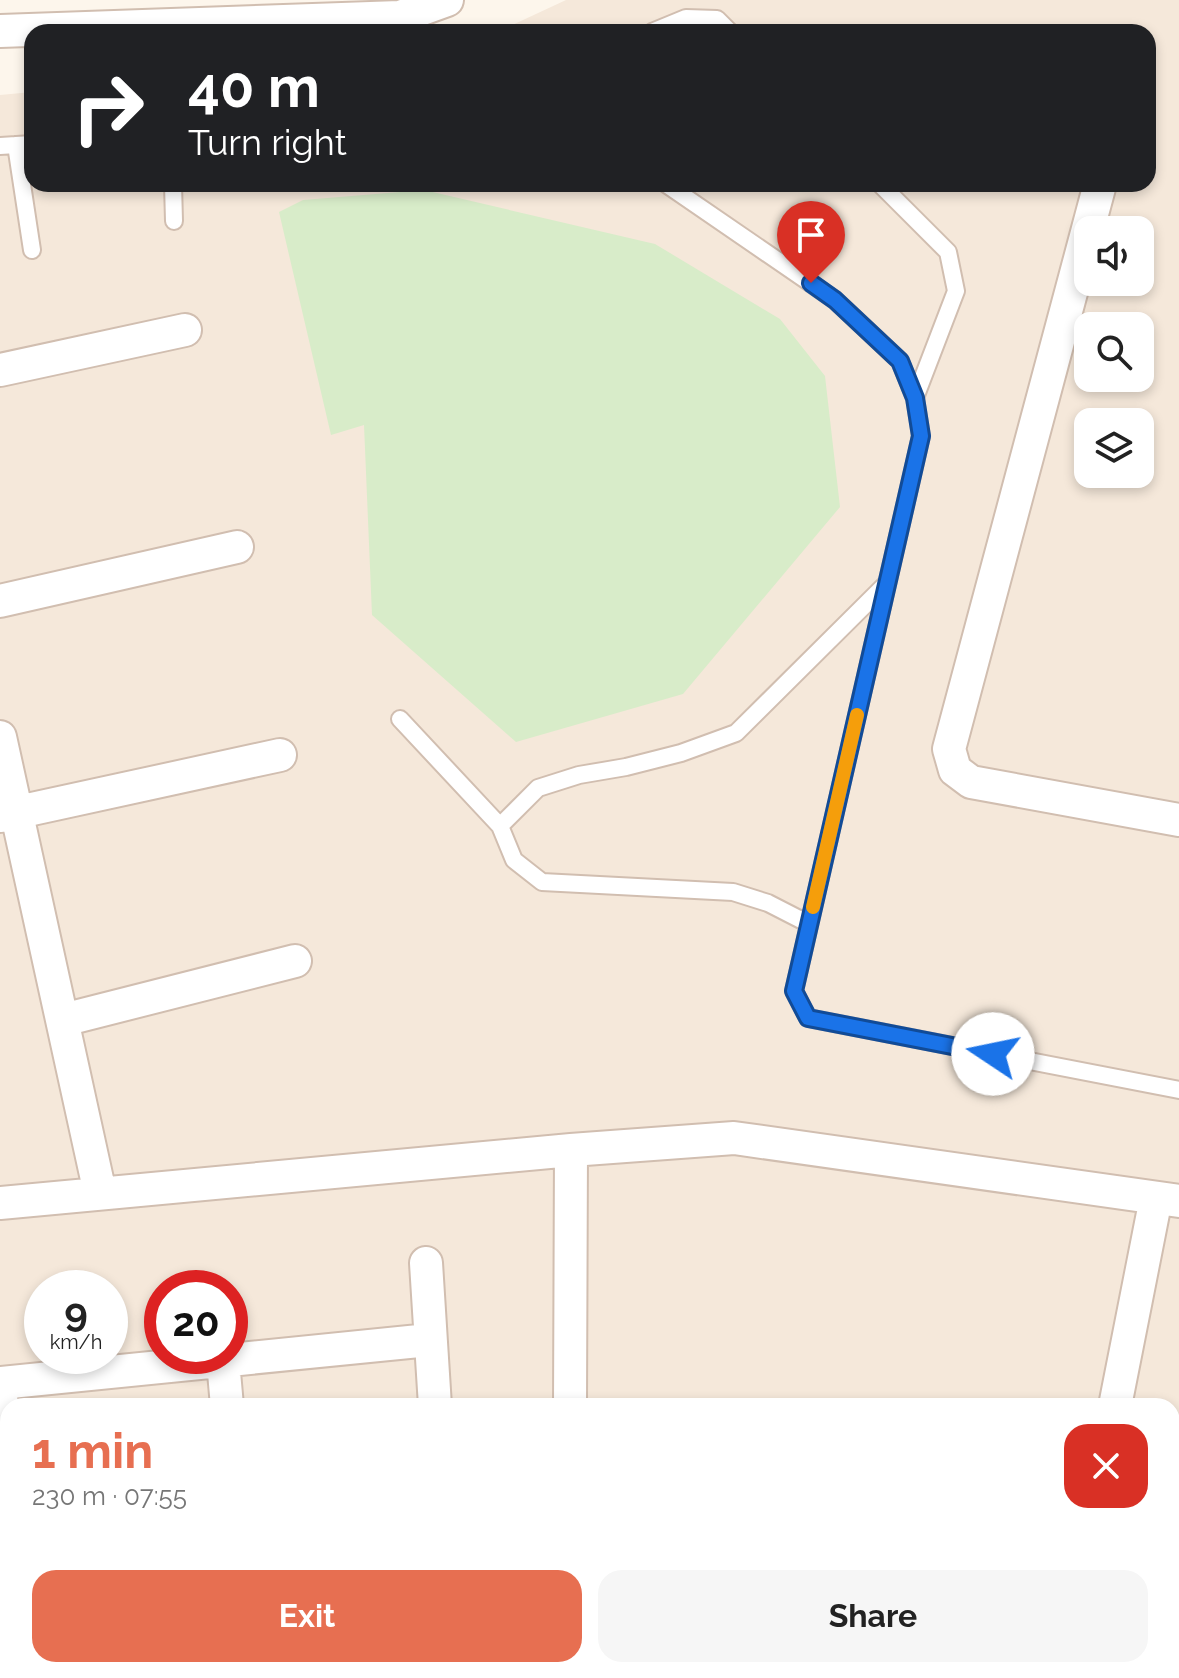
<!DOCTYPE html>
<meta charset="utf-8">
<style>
:root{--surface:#fff;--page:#f6f6f6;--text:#222;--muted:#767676;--accent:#e76f51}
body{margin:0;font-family:Raleway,sans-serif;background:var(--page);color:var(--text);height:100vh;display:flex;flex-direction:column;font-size:30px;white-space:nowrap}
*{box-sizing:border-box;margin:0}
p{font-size:26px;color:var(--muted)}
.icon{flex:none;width:44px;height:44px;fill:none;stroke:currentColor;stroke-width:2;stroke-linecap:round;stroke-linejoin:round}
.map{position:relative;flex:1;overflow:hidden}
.panel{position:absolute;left:0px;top:1398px;width:1180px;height:280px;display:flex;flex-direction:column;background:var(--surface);border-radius:24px 24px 0 0;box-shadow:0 4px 12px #0003}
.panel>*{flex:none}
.hud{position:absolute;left:24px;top:24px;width:1132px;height:168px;border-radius:24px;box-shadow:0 4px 12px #0003;background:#202124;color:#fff;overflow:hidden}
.fabs{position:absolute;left:1074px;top:216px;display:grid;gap:16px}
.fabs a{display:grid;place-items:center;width:80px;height:80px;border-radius:16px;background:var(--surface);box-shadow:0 4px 12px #0003;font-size:40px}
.speed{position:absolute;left:24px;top:1270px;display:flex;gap:16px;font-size:40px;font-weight:700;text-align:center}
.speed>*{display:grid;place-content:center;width:104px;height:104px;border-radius:50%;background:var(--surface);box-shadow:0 4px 12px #0003;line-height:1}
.speed small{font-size:20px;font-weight:400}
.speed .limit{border:12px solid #d22;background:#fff;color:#111}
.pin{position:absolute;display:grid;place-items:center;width:68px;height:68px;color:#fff;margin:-82px -34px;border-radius:50% 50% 50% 0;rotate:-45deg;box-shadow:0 0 8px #0007}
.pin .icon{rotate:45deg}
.me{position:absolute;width:88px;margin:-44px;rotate:281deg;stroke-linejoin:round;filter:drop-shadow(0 0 6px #0008)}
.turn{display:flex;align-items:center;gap:28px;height:168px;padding:0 32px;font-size:36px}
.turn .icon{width:104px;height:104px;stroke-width:2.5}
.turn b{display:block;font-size:56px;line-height:68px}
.round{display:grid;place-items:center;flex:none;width:84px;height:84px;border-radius:24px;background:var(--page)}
.head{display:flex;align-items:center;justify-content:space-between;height:136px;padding:0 32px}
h1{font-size:48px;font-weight:700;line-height:60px;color:var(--accent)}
.cta{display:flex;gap:16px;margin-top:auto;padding:16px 32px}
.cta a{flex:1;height:92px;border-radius:24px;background:var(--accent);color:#fff;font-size:32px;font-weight:700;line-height:92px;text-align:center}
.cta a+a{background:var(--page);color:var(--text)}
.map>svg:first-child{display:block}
</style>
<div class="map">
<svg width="1179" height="1678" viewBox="0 0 1179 1678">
<rect width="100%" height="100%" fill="#fdf6ec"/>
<path fill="#f5e8da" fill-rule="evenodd" d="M566,0h613v1678h-1179v-1583l32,-3v92h1116v-152h-651zM1088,230h52v52h-52zM1088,326h52v52h-52zM1088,422h52v52h-52zM42,1288h68v68h-68zM162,1288h68v68h-68zM8,1406h1164v264h-1164z"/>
<path fill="#d8ecc9" d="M424,190l231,54 125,75 45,57 15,131 -157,187 -167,48 -144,-127 -8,-190 -33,10 -52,-223 24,-12z"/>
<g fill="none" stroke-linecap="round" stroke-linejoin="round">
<g stroke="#d1beb0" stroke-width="20">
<path id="service" d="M652,32l34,-14 31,1 13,13
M16,145l16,105
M0,146l32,-2
M173,184l1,37
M666,184l169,116 65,61 15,37 6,38 -127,555 14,27 371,72
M880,184l68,68 8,39 -41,107
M400,719l100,107 14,34 28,22 191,10 35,11 41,21
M500,826l38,-38 41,-13 47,-8 55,-14 55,-20 150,-149"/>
</g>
<g stroke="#d1beb0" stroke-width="36">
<path id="minor" d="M0,31l400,-14 47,-17
M1100,184l-151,565 6,21 16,12 208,38
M0,370l185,-40
M0,601l237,-54
M0,737l100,456
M0,816l280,-61
M63,1020l232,-59
M0,1203l571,-53 163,-12 445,63
M426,1263l9,143
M223,1361l4,45
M0,1383l429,-43
M0,1383l8,98
M570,1406l1,-256
M1115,1406l41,-208
M1172,1457l7,2
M23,1670l1,8
M246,1670l1,8
M457,1670l1,8
M569,1678v-8
M1067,1678l1,-8"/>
</g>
<use href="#service" stroke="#fff" stroke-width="16"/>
<use href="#minor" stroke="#fff" stroke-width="32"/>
</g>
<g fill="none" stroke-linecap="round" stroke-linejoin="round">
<g stroke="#114b97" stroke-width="20">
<path id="route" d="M811,283l24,17 65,61 15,37 6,38 -127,555 14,27 185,36"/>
</g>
<use href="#route" stroke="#1a73e8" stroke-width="14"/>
<path stroke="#f59e0b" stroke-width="14" d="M813,907l44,-192"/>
</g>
</svg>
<div class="fabs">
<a><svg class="icon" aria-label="sound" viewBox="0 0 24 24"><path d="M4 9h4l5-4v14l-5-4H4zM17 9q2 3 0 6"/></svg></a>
<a><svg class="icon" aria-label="search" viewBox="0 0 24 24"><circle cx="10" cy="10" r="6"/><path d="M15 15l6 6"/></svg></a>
<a><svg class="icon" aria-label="layers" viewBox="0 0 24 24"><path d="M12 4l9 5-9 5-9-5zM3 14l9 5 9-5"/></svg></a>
</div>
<div class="speed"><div>9<small>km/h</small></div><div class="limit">20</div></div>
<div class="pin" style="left:811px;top:283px;background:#d93025"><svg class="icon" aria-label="arrive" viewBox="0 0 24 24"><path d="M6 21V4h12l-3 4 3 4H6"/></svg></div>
<svg class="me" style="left:993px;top:1054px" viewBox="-20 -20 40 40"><circle r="19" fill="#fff"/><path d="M0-13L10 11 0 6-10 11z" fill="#1a73e8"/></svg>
<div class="hud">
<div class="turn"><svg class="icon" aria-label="right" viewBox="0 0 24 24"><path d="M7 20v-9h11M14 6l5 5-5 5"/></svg><div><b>40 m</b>Turn right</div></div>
</div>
<section class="panel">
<div class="head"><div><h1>1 min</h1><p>230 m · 07:55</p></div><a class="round" style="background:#d93025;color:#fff"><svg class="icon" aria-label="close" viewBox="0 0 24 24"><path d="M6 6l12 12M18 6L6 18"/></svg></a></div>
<div class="cta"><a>Exit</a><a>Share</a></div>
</section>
</div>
